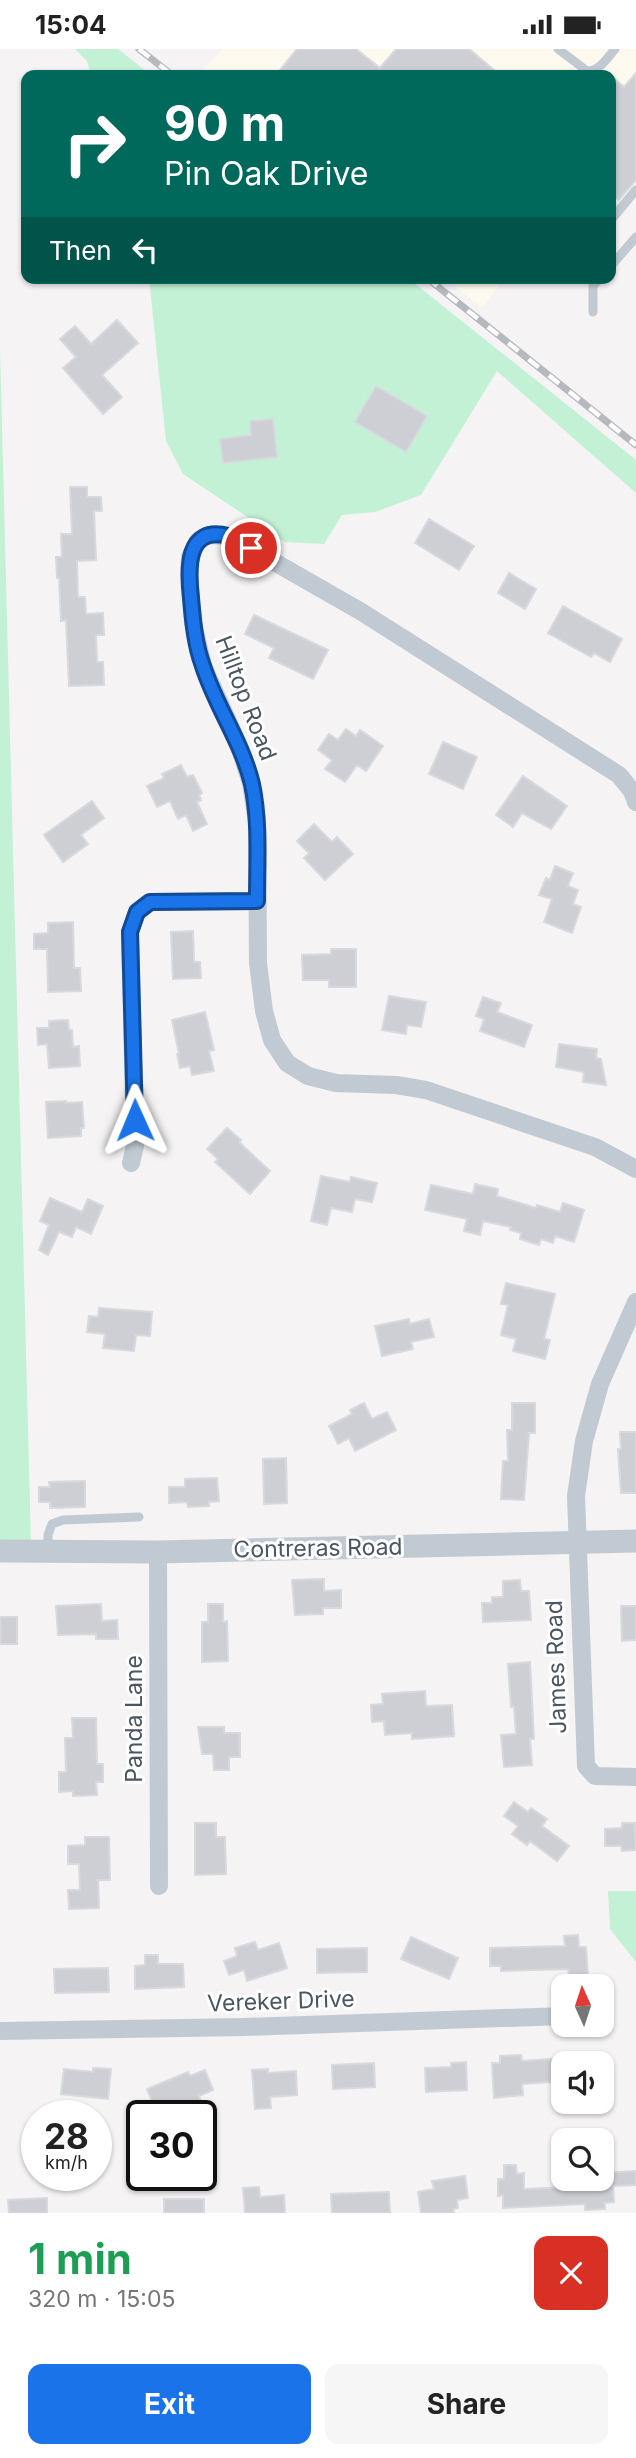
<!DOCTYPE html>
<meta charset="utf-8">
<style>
:root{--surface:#fff;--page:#f6f6f6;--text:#222;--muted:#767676;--accent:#1a73e8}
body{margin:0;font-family:Inter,sans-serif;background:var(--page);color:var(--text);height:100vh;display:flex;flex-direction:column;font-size:26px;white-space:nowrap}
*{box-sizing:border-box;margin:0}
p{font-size:23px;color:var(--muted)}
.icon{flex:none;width:38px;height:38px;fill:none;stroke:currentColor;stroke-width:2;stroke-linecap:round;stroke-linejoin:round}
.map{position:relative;height:2164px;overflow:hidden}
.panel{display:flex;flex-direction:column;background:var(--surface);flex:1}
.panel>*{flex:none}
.guide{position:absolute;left:21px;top:21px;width:595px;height:214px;border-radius:14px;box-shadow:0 2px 5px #0004;background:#00695c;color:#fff;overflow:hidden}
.needle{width:46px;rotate:357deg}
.fabs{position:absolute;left:551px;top:1925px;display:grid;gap:14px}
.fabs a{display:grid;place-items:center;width:63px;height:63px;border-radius:14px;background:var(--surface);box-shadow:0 2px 5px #0004;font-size:35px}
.speed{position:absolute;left:21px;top:2051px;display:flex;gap:14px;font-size:35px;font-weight:700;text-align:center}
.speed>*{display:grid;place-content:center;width:91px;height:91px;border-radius:50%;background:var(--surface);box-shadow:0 2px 5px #0004;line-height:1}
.speed small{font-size:18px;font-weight:400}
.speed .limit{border:4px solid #111;border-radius:10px;background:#fff;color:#111}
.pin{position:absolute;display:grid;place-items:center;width:60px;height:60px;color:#fff;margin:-30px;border:4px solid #fff;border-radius:50%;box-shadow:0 2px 7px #0007}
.me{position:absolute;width:77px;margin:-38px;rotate:359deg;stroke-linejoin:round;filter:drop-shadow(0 0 5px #0008)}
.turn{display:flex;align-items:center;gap:24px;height:147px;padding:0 28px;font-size:32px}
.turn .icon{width:91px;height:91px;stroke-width:2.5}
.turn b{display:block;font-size:49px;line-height:60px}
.then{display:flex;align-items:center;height:66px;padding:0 28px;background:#0003;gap:14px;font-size:26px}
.round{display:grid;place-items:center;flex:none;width:74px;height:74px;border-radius:14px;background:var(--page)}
.summary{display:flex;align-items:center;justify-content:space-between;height:119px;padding:0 28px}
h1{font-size:42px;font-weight:700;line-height:52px;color:#1e9e55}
.cta{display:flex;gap:14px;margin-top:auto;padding:14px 28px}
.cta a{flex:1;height:80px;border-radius:14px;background:var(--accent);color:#fff;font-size:28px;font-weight:700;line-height:80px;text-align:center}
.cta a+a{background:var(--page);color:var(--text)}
.status{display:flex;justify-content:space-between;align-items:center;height:49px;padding:0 35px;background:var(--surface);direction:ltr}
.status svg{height:19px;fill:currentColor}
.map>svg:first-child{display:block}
</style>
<div class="status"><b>15:04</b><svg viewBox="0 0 49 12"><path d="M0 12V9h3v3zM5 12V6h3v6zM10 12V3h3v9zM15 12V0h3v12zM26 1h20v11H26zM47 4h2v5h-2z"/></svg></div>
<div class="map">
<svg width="636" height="2164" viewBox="0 0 636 2164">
<rect width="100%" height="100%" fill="#f5f3f3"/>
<path fill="#fdf9ef" d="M223,0h413v65l-25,31v-70h-413z
M445,229h60l-23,30z"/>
<path fill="#c3f1d5" d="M75,0h43l33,26h-60l-4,-14z
M149,229h259l228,182v33l-139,-122 -76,124 -46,17 -33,3 -18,29 -39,-2 -102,-68 -17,-33z
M0,299l31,1197 -31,-2z
M608,1842h28v71l-26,-33z"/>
<path fill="#cdcfd5" stroke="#d7d9de" stroke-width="2" d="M297,0h59l24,19 16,-19h73l31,26h-224z
M636,24v107l-17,20 -8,-6v-118l13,11z
M117,271l21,23 -36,32 20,22 -19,17 -40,-46 13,-11 -16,-18 15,-13 16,18z
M376,337l51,30 -21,36 -51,-30z
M273,370l4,38 -54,6 -3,-24 31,-4 -1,-14z
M70,438h17v10h14l1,14h-8l2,49 -19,1 1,36h7l1,17 17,-1 1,22h-8l1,27h6l1,23 -35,1 -3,-66 -5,1 -2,-43h-2l-1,-21h6l-1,-23h11z
M429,470l45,27 -15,24 -44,-27z
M509,524l27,16 -11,20 -27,-16z
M563,557l59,33 -12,23 -16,-9 -3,4 -43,-24z
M254,566l74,35 -15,29 -44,-21 5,-10 -29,-14z
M346,680l10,7 4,-6 23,16 -17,25 -9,-6 -12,17 -20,-13 7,-9 -14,-10 11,-16 9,6z
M443,693l34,15 -14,32 -34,-15z
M181,716l6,12 6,-2 9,18 -3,2 2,5 -4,2 10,22 -14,7 -7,-16 -8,4 -8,-18 -13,6 -10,-21 17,-8 -2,-4z
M523,727l44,30 -16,23 -29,-16 -9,14 -17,-12z
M92,752l12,17 -23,17 7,9 -25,18 -19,-27z
M314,775l18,18 5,-5 16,17 -28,26 -21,-22 5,-5 -12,-12z
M555,817l18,7 -5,13 10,4 -5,14 8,3 -9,26 -28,-11 8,-23 -13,-4 7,-17 4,2z
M73,873l1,46h6l1,23 -33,1 -1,-43h-13v-15l14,-1v-10z
M193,882l1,31h6l1,16 -28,1 -2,-47z
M331,900h25v38h-27v-7h-26l-1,-25 29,-1z
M389,947l37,6 -5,25 -14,-2 -1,9 -24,-4z
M483,948l18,6 -4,9 35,13 -8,22 -44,-16 4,-12 -8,-3z
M205,963l9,38 -5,1 5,20 -22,4 -2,-9 -10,2 -3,-14h2l-7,-34z
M68,971l1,10h3l1,17 6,-1 1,20 -31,2 -2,-24 -9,1 -1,-17h12v-7z
M559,995l38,5 -1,9 5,1 5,26 -23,-3 1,-10 -28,-5z
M66,1052v2l16,-1 2,26h-3v8l-33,2 -2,-36z
M227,1079l14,12 -2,2 31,29 -20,23 -35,-32 3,-3 -11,-10z
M321,1127l29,6 1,-5 26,6 -5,19 -17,-3 -3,13 -21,-4 -4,17 -16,-4z
M475,1135l23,5 -1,7 39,12 1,-3 23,7 3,-9 21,7 -10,32 -19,-6 -2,7 -12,-4 -2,6 -19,-6 1,-6 -11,-3 1,-3 -28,-6 -3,14 -16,-4 3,-12 -42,-9 6,-25 42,9z
M50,1149l32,14 6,-13 15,7 -12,28 -15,-7 -4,10 -13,-5 -11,23 -9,-5 10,-25 -9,-4z
M506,1234l49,11 -11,45 6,1 -5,19 -32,-8 3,-12 -15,-4 7,-30 -7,-1z
M99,1259l53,4 -2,24 -14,-1 -2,16 -31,-3 2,-14 -18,-2 2,-16 9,1z
M409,1270l1,5 19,-5 5,18 -23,5 2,7 -31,7 -7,-30z
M364,1354l8,16 15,-7 9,18 -41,21 -6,-13 -11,6 -9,-18 23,-12 -2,-4z
M512,1354h23v30h-6l-5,67 -23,-1 2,-38h5l-1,-31h5z
M620,1383h16v61h-15l-3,-44h3z
M286,1409l1,45 -23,1 -1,-45z
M217,1429l2,23 -10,1v4l-21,1 -1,-5 -18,1v-16h16v-8z
M85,1432v26l-35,1v-6h-11v-15h11l-1,-5z
M324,1530v12l17,-1v18h-18v6l-28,1 -3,-35z
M520,1531l1,11h8l2,29 -48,2 -1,-19h10v-6h11v-16z
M101,1555l1,17 15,-1 1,19h-22v-5l-38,1 -2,-29z
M208,1555h15v18l4,-1 1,40 -26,1v-40h6z
M621,1557h15v34l-14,1z
M0,1568h17v27h-17z
M530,1613l4,77h-4l2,26 -28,2 -3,-32 15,-1 -2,-27h-3l-3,-43z
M425,1642l1,15 26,-1 2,31 -42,3v-6l-27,2 -1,-14 -12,1 -1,-17 12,-1 -1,-10z
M72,1669h24l1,46h6v18h-7l1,13 -24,1v-5l-14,1v-20h7l-1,-34h8z
M198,1678h26v6h16v24h-11v13h-15l-1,-16h-11z
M514,1753l14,10 3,-4 16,11 -5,7 27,20 -12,15 -27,-20 -3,4 -15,-11 6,-8 -14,-10z
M195,1774h21v14h9l1,37 -31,1z
M622,1774h13l1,27 -14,1 -1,-5h-16v-17l17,-1z
M85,1788h24l1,43h-12l1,28 -30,1 -1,-19h12l-1,-26h-11v-18l17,-1z
M578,1886l1,12h7l2,28 -19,1 -1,-7 -67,2v-5h-11v-18l75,-2 -1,-10z
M411,1888l47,21 -9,21 -48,-20z
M255,1893l3,8 21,-7 8,25 -40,13 -3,-11 -15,5 -5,-14 13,-5 -2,-8z
M367,1899v24l-50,1v-24z
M145,1906h13v9h25l1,23 -49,2v-23l10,-1z
M108,1919l1,24 -54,1 -1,-24z
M521,2006l1,6 42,-3v23l-42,3 1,11 -29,3 -2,-35h8v-7z
M466,2013l1,28 -41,2 -1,-24 26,-1v-4z
M374,2014l1,24 -42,2 -1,-24z
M93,2019l18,1 -3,30 -47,-5 3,-25 29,3z
M268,2020v4l28,-2 1,24 -27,2 1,11 -16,1 -3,-39z
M205,2021l8,20 -14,6 4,11 -20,8 -3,-5 -15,6h-7l-11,-27 41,-17 2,4z
M504,2116h12l1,9 7,-1v16l67,-3v-7h11v-6l34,-2v14l-23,1 1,16 -9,1v6l-20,1v-6l-82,4v-13l-5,1v-17h6z
M465,2127l3,22 -11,2 1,8 -5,1 1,4h-33l-3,-21 16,-3 -2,-8z
M259,2138l1,10 24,-2 1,18h-40l-2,-25z
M389,2143l1,21h-58l-1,-19z
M47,2149v15h-38l-1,-13z
M164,2150h40v14h-40z"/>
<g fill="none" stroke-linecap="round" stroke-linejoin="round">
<path stroke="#c1cad2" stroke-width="9" d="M558,0l29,22c13,0 20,-13 28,-22
M611,171l25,-30
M611,217l25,-29
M593,263v-26l7,-8
M48,1501v-15l4,-11 11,-4 76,-3"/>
<path stroke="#c1cad2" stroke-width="18" d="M636,753l-4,-11 -13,-16 -259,-164 -131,-75 -20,-1 -11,6 -8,16 -1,18 4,48 10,43 36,80 12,37 6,39 1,141 6,48 8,29 15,23 21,13 28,7 60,2 30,5 169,57 41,22
M131,1114l4,-17 -5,-214 7,-20 13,-10 107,-1
M636,1253l-36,82 -16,57 -8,55 10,270 9,10 41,1
M158,1503l1,334
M0,1982l244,-4 320,-11"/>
<path stroke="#c1cad2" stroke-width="23" d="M0,1502l158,1 478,-11"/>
<g stroke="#b5b8bd" stroke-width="7">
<path id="rail" d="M139,0l33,26
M427,229l209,167"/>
</g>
<use href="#rail" stroke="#fff" stroke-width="4.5" stroke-dasharray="13" stroke-linecap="butt"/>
</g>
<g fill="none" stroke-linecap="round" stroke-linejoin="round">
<g stroke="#114b97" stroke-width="18">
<path id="route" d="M135,1071l-5,-188 7,-20 13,-10 107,-1c0,-39 3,-79 -5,-117 -10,-42 -36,-77 -49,-118 -8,-21 -10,-45 -12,-68 -3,-27 -6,-73 37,-62 8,2 16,8 23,12"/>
</g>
<use href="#route" stroke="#1a73e8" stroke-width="12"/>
</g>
<g text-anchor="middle" stroke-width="6" stroke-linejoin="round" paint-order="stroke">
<g font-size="23" fill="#4a5661" stroke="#fff">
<text transform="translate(246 649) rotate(69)" y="8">Hilltop Road</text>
<text transform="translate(318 1499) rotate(-1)" y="8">Contreras Road</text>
<text transform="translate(556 1618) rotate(-92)" y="8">James Road</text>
<text transform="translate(134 1670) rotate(-90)" y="8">Panda Lane</text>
<text transform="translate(281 1952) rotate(-2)" y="8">Vereker Drive</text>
</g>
</g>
</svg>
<div class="fabs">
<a><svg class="needle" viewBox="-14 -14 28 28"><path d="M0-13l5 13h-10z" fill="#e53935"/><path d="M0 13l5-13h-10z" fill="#767676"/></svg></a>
<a><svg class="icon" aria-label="sound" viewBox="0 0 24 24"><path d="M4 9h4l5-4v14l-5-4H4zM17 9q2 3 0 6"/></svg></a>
<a><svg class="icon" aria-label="search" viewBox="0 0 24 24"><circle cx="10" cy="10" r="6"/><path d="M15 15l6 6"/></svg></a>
</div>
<div class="speed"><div>28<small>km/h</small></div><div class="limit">30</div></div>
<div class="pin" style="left:251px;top:499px;background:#d93025"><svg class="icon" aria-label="arrive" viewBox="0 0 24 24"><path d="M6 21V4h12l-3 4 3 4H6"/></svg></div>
<svg class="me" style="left:135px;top:1071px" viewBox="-20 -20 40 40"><path d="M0-17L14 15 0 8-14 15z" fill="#1a73e8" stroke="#fff" stroke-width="4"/></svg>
<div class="guide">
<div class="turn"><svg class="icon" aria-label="right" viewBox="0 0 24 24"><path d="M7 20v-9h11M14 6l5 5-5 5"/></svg><div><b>90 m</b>Pin Oak Drive</div></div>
<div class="then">Then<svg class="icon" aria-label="left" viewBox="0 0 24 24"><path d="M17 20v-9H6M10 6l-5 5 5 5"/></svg></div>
</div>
</div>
<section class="panel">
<div class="summary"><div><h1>1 min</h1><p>320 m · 15:05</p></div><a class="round" style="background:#d93025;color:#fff"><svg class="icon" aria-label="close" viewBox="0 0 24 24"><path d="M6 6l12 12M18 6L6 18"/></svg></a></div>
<div class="cta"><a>Exit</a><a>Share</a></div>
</section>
